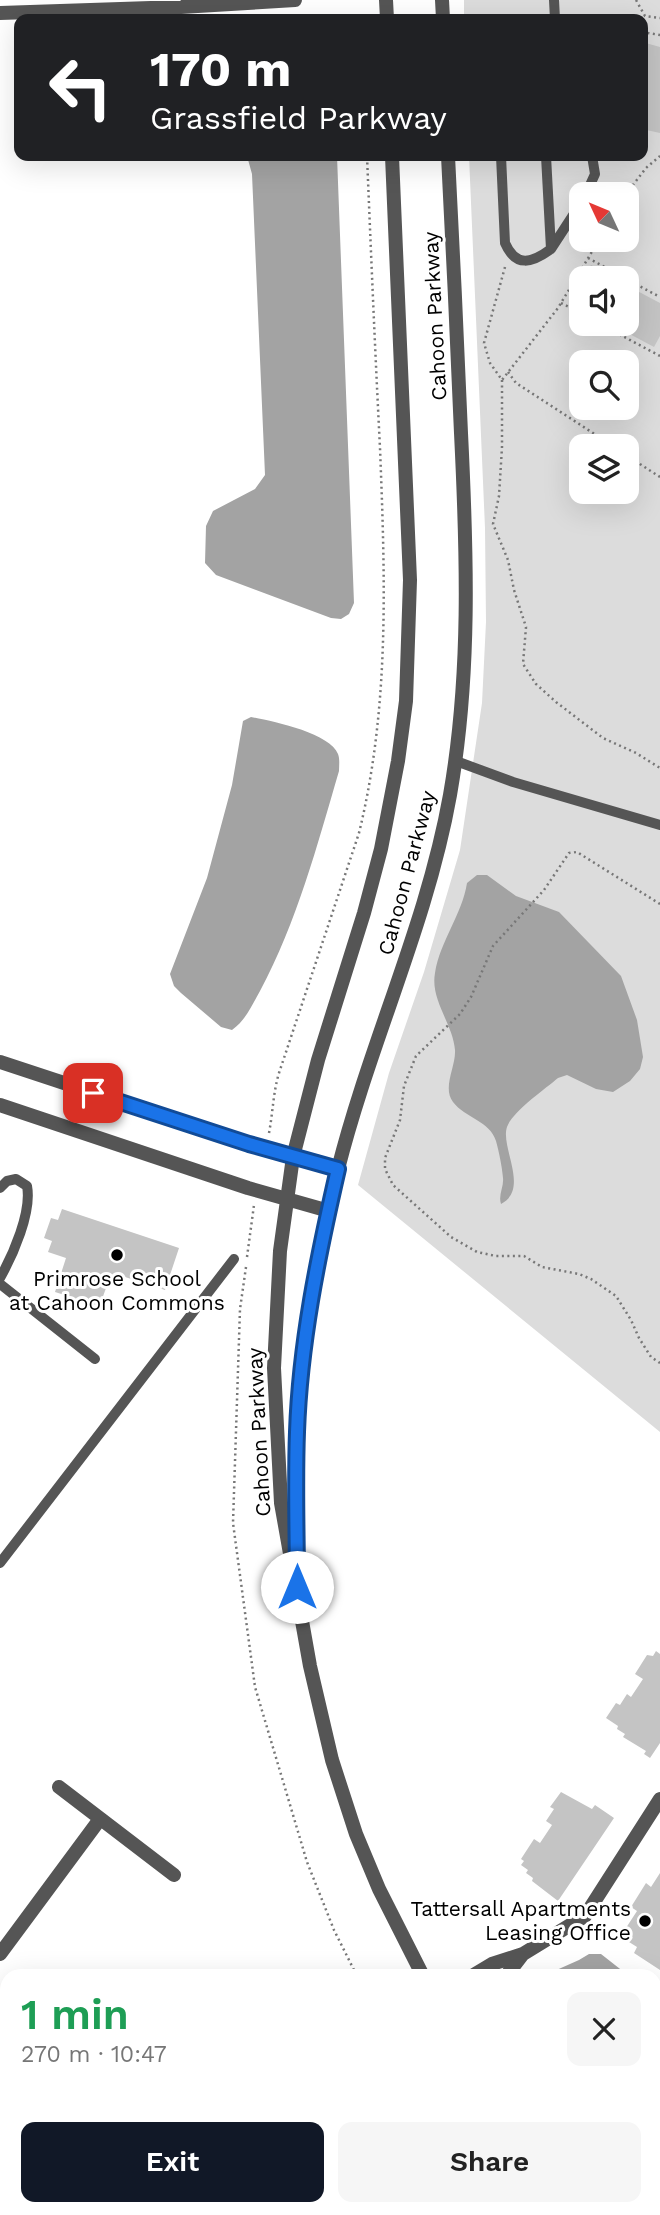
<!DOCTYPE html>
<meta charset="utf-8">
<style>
:root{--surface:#fff;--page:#f6f6f6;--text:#222;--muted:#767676;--accent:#111827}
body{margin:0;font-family:"Work Sans",sans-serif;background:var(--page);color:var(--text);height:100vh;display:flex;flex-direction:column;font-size:26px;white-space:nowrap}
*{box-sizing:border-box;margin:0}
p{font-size:23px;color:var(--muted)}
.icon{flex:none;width:38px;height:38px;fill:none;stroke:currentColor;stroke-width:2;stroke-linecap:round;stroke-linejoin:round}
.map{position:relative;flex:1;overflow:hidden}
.drawer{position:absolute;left:0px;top:1969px;width:662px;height:247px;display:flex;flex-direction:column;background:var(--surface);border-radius:21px 21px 0 0;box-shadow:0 7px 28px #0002}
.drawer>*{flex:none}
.top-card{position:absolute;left:14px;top:14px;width:634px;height:147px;border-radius:14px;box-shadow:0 7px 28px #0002;background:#202124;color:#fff;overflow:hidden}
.needle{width:46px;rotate:314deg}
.fabs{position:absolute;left:569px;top:182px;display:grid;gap:14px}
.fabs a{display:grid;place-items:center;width:70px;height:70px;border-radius:14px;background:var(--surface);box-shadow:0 7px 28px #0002;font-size:35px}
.pin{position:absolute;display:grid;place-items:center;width:60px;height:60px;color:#fff;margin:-30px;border-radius:14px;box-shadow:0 4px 10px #0006}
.me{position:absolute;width:77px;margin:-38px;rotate:0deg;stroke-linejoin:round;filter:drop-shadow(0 0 5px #0008)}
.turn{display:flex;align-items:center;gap:24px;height:147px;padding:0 21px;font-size:32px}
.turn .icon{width:91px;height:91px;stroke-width:2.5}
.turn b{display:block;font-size:49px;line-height:60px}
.round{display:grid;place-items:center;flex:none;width:74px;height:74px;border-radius:14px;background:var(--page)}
.headline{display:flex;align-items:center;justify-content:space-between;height:119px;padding:0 21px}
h1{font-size:42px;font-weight:600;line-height:52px;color:#1e9e55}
.cta{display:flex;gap:14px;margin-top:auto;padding:14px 21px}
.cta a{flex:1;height:80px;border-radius:14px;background:var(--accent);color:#fff;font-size:28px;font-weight:600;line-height:80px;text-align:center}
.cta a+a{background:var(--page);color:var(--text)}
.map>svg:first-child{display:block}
</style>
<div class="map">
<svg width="660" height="2215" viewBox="0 0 660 2215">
<rect width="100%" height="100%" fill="#fff"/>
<path fill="#dcdcdc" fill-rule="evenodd" d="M464,0h196v1432l-302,-247 31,-112 35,-101 36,-122 22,-147 4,-81 -1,-94 -16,-372h173v-137h-178zM581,194h45v46h-45zM581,278h45v46h-45zM581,362h45v46h-45zM581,446h45v46h-45z"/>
<path fill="#a3a3a3" d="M247,156h90l17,447 -5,11 -8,5 -10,-1 -115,-43 -11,-12 1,-37 7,-15 42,-22 10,-14 -13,-301z
M251,717c21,4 79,16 87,37 2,5 1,12 1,17 -22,75 -42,151 -79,220 -8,14 -14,29 -28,39l-11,-3 -40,-34 -7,-7 -4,-12 37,-96 25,-93 11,-64z
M477,875h10l29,21 43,16 62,64 16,44 6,37 -3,12 -10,12 -17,11 -17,-3 -29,-14 -9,3c-13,11 -46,34 -51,49 -7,20 23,62 -6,77 -3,-9 3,-17 2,-26 -1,-12 -4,-26 -7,-37 -6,-20 -31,-23 -43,-39 -11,-15 3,-35 2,-52 -2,-26 -25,-50 -20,-77 5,-32 27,-58 32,-90z
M589,1954h12l28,22h-86l36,-16z"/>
<path fill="#c4c4c4" d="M642,42l18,5v86l-18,-4z
M591,265l24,13h-31z
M581,284v23l-10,-5z
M626,285l34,18v33l-6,11 -43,-23h15z
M62,1209l117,39 -14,42 -43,-14 -1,4 -11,-3 -9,25 -4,-1 -1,4 -41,-13 11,-34 -18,-6 4,-11 -8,-3 7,-20 7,2z
M656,1651l4,3v89l-10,15 -6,-4 2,-3 -23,-14 2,-3 -8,-5 1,-3 -12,-8 10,-15 4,2 7,-11 4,3 12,-18 -8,-5 12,-19 6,1z
M561,1792l31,17 3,-4 19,13 -56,83 -26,-20 1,-3 -7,-5 2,-3 -7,-5 3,-4 -3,-2 13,-20 6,4 12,-18 -6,-4 8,-12 -4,-2z
M660,1873v97l-26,-17 3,-6 -8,-5 3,-5 -8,-6 13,-20 -6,-4 15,-24 5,4z
M654,2118l6,4v59l-6,-4z
M116,2208h44l-5,7h-44z
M286,2208h53l4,7h-52z
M419,2208h58l6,7h-58z"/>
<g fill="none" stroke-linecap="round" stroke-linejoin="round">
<path stroke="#777" stroke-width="2.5" stroke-dasharray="2 3.5" stroke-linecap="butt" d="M636,0l9,16 15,2
M642,32l18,3
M626,194l20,-26 14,-12
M588,258l37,20
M505,267l-21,76 6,20 12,17 56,-72 41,-68
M626,279l34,18
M561,303l20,10
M600,324l60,32
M508,372l8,11 97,63
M502,380v67l-3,49 -6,28 15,36 6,30 12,37 -3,37 13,20 20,18 47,36 33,15 24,15
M626,455l34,22
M660,904l-83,-52 -8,1 -25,37 -51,56 -22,51 -11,17 -44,42 -12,30 -4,34 -15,38v11l8,16 58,52 26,15 19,4h28l18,11 37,7 12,5 25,17 15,24 8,18 12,19 9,6
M269,1133c4,-21 4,-40 10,-60l80,-240c31,-127 26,-256 21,-385 -5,-98 -9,-195 -13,-292
M247,1257l7,-52
M246,1267l-6,42 -7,214 22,164 52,175 27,68 23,46
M521,2208l6,7"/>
<path stroke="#555" stroke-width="10" d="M554,0l1,19
M501,156l4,87c11,25 27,20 46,6
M546,156l5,93 30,-46
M586,194l9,-20 -3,-18
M456,761l57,21 147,43
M0,1188l7,-7 9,-2 11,7c5,26 -14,69 -27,92
M0,1284l95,75
M0,1563l234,-304"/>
<path stroke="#555" stroke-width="14" d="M59,1787l115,88
M0,1954l100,-135
M472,1976l20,-12 31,-10 62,-38 75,-117
M506,1976l17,-22
M383,2208l5,7
M198,2215l5,-7"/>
<path stroke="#555" stroke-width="14" d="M386,0l1,19
M442,0l1,19
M0,13l181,-6 114,-7
M392,156l18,424 -4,121 -8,60 -17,88 -17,64 -46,147 -25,97 -13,94 -6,117 7,135 29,163 22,94 24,74 23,55 44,87
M0,1062l249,82 89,25
M0,1105l248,83 81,23
M297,1550c0,-40 -2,-81 0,-121 5,-87 19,-175 41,-260 32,-127 89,-245 112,-374 21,-120 17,-241 11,-362 -4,-92 -8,-185 -13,-277
M601,2208l7,7"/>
</g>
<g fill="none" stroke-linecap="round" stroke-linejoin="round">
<g stroke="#114b97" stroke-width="18">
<path id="route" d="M93,1093l156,51 89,25c-20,87 -38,174 -41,263 -2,52 0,104 0,155"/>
</g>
<use href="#route" stroke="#1a73e8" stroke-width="12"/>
</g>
<g fill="#000" stroke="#fff" stroke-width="2.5">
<circle cx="117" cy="1255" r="7"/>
<circle cx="645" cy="1921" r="7"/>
</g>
<g text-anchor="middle" stroke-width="6" stroke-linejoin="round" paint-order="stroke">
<g font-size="21" fill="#000" stroke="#fff">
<text transform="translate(435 316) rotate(-93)" y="7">Cahoon Parkway</text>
<text transform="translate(407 873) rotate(-75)" y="7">Cahoon Parkway</text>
<text transform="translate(259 1432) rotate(-93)" y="7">Cahoon Parkway</text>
</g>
<g font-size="21" fill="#000" stroke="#fff">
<text x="117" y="1286">Primrose School<tspan x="117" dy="24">at Cahoon Commons</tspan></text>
<text x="631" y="1916" text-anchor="end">Tattersall Apartments<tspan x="631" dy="24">Leasing Office</tspan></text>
</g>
</g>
</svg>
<div class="fabs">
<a><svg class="needle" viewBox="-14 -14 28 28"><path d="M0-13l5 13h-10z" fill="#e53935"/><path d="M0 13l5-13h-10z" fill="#767676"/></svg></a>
<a><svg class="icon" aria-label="sound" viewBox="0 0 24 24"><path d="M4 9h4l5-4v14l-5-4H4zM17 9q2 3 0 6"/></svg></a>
<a><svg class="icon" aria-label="search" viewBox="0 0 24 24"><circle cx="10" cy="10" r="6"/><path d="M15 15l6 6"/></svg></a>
<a><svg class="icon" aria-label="layers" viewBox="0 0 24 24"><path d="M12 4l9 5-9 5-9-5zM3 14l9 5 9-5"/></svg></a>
</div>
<div class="pin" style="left:93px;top:1093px;background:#d93025"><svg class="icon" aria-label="arrive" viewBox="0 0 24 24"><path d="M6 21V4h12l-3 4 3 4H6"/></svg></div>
<svg class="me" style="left:297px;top:1587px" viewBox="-20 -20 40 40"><circle r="19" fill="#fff"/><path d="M0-13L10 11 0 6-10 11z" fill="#1a73e8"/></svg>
<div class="top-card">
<div class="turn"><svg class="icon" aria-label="left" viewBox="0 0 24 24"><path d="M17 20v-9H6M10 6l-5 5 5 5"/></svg><div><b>170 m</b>Grassfield Parkway</div></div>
</div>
<section class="drawer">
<div class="headline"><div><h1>1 min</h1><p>270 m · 10:47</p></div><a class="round"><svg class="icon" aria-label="close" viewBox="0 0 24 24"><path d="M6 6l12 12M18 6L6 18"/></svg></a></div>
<div class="cta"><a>Exit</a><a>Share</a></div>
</section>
</div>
